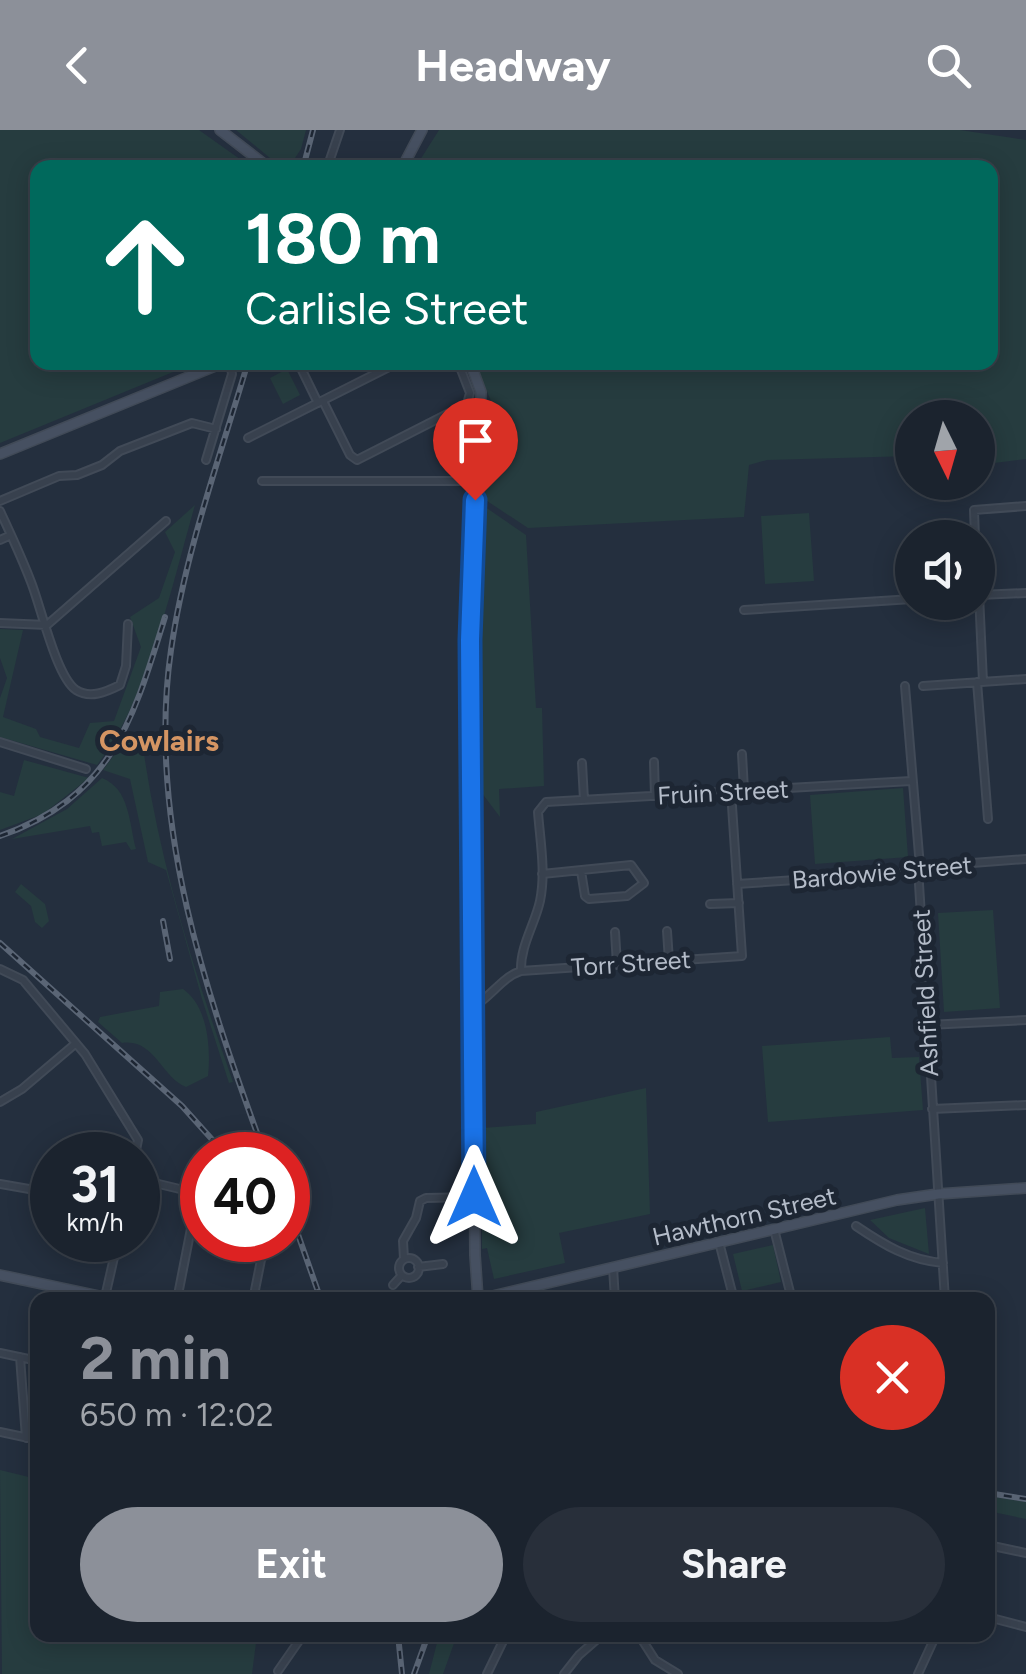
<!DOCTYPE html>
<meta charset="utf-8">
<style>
:root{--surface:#1b232e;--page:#282f3a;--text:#f1f3f6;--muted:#a0a4aa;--line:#39404a;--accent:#8c9099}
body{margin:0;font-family:Figtree,sans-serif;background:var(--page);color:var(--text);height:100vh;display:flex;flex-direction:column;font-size:38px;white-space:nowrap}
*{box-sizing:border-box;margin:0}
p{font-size:32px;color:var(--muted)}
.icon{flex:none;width:55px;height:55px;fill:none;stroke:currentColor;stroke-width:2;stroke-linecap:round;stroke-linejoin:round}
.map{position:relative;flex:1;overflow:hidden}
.details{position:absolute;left:30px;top:1162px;width:965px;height:350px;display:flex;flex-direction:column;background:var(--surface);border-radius:20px;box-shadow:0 5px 25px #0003,0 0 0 2px var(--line)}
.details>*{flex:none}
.hud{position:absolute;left:30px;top:30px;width:968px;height:210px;border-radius:20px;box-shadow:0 5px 25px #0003,0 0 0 2px var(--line);background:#00695c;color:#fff;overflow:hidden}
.needle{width:65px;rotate:175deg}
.buttons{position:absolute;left:895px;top:270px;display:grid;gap:20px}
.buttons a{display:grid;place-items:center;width:100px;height:100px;border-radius:50%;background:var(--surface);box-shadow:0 5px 25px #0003,0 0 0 2px var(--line);font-size:50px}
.speed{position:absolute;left:30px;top:1002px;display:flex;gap:20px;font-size:50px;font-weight:700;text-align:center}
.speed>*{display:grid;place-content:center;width:130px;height:130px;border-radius:50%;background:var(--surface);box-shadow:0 5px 25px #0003,0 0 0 2px var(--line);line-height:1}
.speed small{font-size:25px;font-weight:400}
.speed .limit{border:15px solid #d22;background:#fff;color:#111}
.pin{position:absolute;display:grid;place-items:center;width:85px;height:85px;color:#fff;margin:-102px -42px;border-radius:50% 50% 50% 0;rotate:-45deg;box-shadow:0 0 10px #0007}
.pin .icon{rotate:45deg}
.me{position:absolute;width:110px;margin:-55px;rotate:0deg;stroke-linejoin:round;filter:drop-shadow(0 0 8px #0008)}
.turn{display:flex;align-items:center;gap:35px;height:210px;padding:0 50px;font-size:45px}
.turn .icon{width:130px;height:130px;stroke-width:2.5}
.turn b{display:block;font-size:70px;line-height:85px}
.round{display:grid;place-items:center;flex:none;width:105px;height:105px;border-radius:52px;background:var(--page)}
.summary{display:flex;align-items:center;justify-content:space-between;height:170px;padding:0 50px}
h1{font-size:60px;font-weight:700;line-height:75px;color:var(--accent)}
.action{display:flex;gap:20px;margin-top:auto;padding:20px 50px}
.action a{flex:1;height:115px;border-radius:60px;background:var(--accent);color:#fff;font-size:40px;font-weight:700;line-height:115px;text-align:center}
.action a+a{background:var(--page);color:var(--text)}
header{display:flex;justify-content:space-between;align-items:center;height:130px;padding:0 50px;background:var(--accent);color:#fff;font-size:45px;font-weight:700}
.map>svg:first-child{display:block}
</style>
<header><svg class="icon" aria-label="back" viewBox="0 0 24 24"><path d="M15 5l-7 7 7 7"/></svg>Headway<svg class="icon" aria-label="search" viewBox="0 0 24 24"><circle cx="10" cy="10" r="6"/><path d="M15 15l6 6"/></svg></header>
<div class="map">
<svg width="1026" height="1544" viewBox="0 0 1026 1544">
<rect width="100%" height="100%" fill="#242f3e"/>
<path fill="#263c3f" d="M0,0h199l52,37 -213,1v194l157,1 -195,80z
M236,0h70l-5,19 -12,18 -7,1z
M439,0h521l66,10v319l-48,6v-47h-66v38l-145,4 -18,5 -5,52 -216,11 -47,-31 10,-96 -16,-38 515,-1v-194h-575z
M287,239l13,26 -17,9 -13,-26z
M475,370l51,35 10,173h6l2,78 -45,3 1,28 -28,-37z
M195,375c-22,76 -49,201 -98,260l-97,-28v-39l7,-20 -7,-20v-29l23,1 -20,87 33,12 4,8 39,11 11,-25 24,-2 27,-74 -11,-30 29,-19 16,-46 -10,-20z
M809,383l5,68 -49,3 -4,-68z
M126,609h16c15,117 52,232 91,343l-4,1 -27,-84 -36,-129 -18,-8 -18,-83 -27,-9z
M24,630l65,18 -46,36 -43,16v-38l14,4z
M102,648c28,11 27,45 34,71l-5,1 -5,-8 -24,4 -3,-14 -7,1 -2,-7 -78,13 55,-30z
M903,658l5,69 -93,7 -5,-69z
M21,754l24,20 4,17 -7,7 -7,-6 -4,-16 -16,-14z
M993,780l7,98 -56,4 -6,-99z
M183,859c25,17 28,60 25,87l-22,11c-24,-9 -32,-49 -64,-44l-24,-21 2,-5 59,-11 1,-14z
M890,907l2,21 27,-1 4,53 -155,12 -6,-76z
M646,958l4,126 -91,19 6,30 -71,16 -7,-31 -5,1v-121l54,-4v-12z
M925,1078l4,46 -40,-16 -19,-18z
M773,1115l8,37 -39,9 -9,-37z
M0,1340l37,9 1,156h219l-5,39h-250z
M988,1366l38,6v17l-38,-8z
M439,1505h18l-14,39h-14z"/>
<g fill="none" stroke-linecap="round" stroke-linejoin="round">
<g stroke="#414a57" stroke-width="10">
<path id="street" d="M327,38l13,-38
M298,232l20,41
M323,271l27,54 7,5 110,-56 3,-11 -12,-31
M248,308l151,-76
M206,330l26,-86 -2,-12
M262,351h213
M0,371l59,-25 18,-1 25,-10 18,-14 72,-28 24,6
M0,381c11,24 22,47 31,71 10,25 25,94 45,108 14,9 30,2 44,-5l6,-19 2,-42
M975,408l-1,-28 52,-4
M0,410l11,-5
M978,442l5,110
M979,465l47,-2
M744,480l168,-11
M0,493l47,2 119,-104
M977,552l11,137
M905,556l15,181 -1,17 26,416
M923,556l103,-7
M0,612l86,27
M742,624l2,36
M654,632l1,34
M582,633l2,37
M542,744l89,-9 13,18 -17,13 -38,3 -4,-3 -4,-25
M737,754l163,-11 20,-6 106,-8
M710,774l29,-1
M667,801l2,30
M615,802l2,33
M0,839l23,11 62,74 53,86 -3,15
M521,841c-1,-25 14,-47 19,-70 6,-29 0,-61 -2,-89l8,-10 365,-21
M473,877c18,-10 29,-30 48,-36l221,-15 -11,-165
M928,895l98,-5
M0,972l22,-13 53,-45
M932,979l94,-4
M138,1049l50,12 14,21
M0,1054l52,9
M856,1096c28,19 53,34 87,37
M774,1099l18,71
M218,1110l33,6 10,14 -8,40
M719,1112l15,58
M399 1138a10 10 0 1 1 20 0a10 10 0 1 1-20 0Z
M404,1129l-1,-18 13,-23 4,-17 6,-3 48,-1
M418,1137l25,-3
M613,1137l2,33
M393,1155l9,-10
M105,1167l13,-57
M177,1170l19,-97
M0,1223l38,8
M20,1227l6,81
M0,1302l38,8
M988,1415l38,8
M988,1487l38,10
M639,1505l16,25 23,14
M278,1541l25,-36
M487,1544l19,-39
M564,1544l15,-19 23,-20
M918,1544l18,-39"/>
</g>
<g stroke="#414a57" stroke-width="12">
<path id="secondary" d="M220,0l49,38
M402,38l20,-38
M470,232l11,30 -11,248 5,615 3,44
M0,324l225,-92
M0,1145l118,25
M476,1170l421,-100 41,-6 88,-6"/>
</g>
<use href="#street" stroke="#38414e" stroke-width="6"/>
<use href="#secondary" stroke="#465061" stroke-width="9"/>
<g stroke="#5a6575" stroke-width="6">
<path id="rail" d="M303,38l10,-38
M248,232c-28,95 -63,190 -77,288 -25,172 36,346 94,505
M0,706c112,-39 133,-116 165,-219
M163,791l7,38
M0,813l182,163 44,49
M288,1076l33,94
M988,1363l38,6
M398,1505l4,39
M414,1544l14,-39"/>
</g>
<use href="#rail" stroke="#1d2633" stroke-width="2.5" stroke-dasharray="8" stroke-linecap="butt"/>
</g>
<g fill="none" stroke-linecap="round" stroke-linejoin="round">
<g stroke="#114b97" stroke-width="25">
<path id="route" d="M474,1067l-4,-557 5,-140"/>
</g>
<use href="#route" stroke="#1a73e8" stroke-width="18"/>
</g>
<g text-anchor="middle" stroke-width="10" stroke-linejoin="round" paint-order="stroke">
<g font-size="25" fill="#b4bcc9" stroke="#1d2633">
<text transform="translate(723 662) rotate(-3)" y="9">Fruin Street</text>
<text transform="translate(882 742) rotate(-5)" y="9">Bardowie Street</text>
<text transform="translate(631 833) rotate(-4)" y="9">Torr Street</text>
<text transform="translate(925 863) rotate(-93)" y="9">Ashfield Street</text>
<text transform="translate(744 1086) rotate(-13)" y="9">Hawthorn Street</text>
</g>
<g font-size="30" font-weight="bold" fill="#d59563" stroke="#1d2633">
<text x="159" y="621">Cowlairs</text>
</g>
</g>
</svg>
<div class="buttons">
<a><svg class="needle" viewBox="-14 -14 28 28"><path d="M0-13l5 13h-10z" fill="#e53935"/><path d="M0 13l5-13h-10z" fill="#a0a4aa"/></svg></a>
<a><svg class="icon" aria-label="sound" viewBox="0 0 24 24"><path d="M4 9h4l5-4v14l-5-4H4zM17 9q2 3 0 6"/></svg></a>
</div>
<div class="speed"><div>31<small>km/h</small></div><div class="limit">40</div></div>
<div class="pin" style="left:475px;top:370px;background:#d93025"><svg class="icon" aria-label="arrive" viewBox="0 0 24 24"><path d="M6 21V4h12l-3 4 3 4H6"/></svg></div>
<svg class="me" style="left:474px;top:1067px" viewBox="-20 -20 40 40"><path d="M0-17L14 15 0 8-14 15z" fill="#1a73e8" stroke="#fff" stroke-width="4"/></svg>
<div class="hud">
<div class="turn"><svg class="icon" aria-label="ahead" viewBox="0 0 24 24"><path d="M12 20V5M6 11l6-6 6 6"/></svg><div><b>180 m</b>Carlisle Street</div></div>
</div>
<section class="details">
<div class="summary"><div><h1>2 min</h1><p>650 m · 12:02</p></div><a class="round" style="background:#d93025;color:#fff"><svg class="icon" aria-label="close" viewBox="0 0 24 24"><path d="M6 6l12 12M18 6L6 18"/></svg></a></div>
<div class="action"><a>Exit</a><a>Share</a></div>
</section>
</div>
